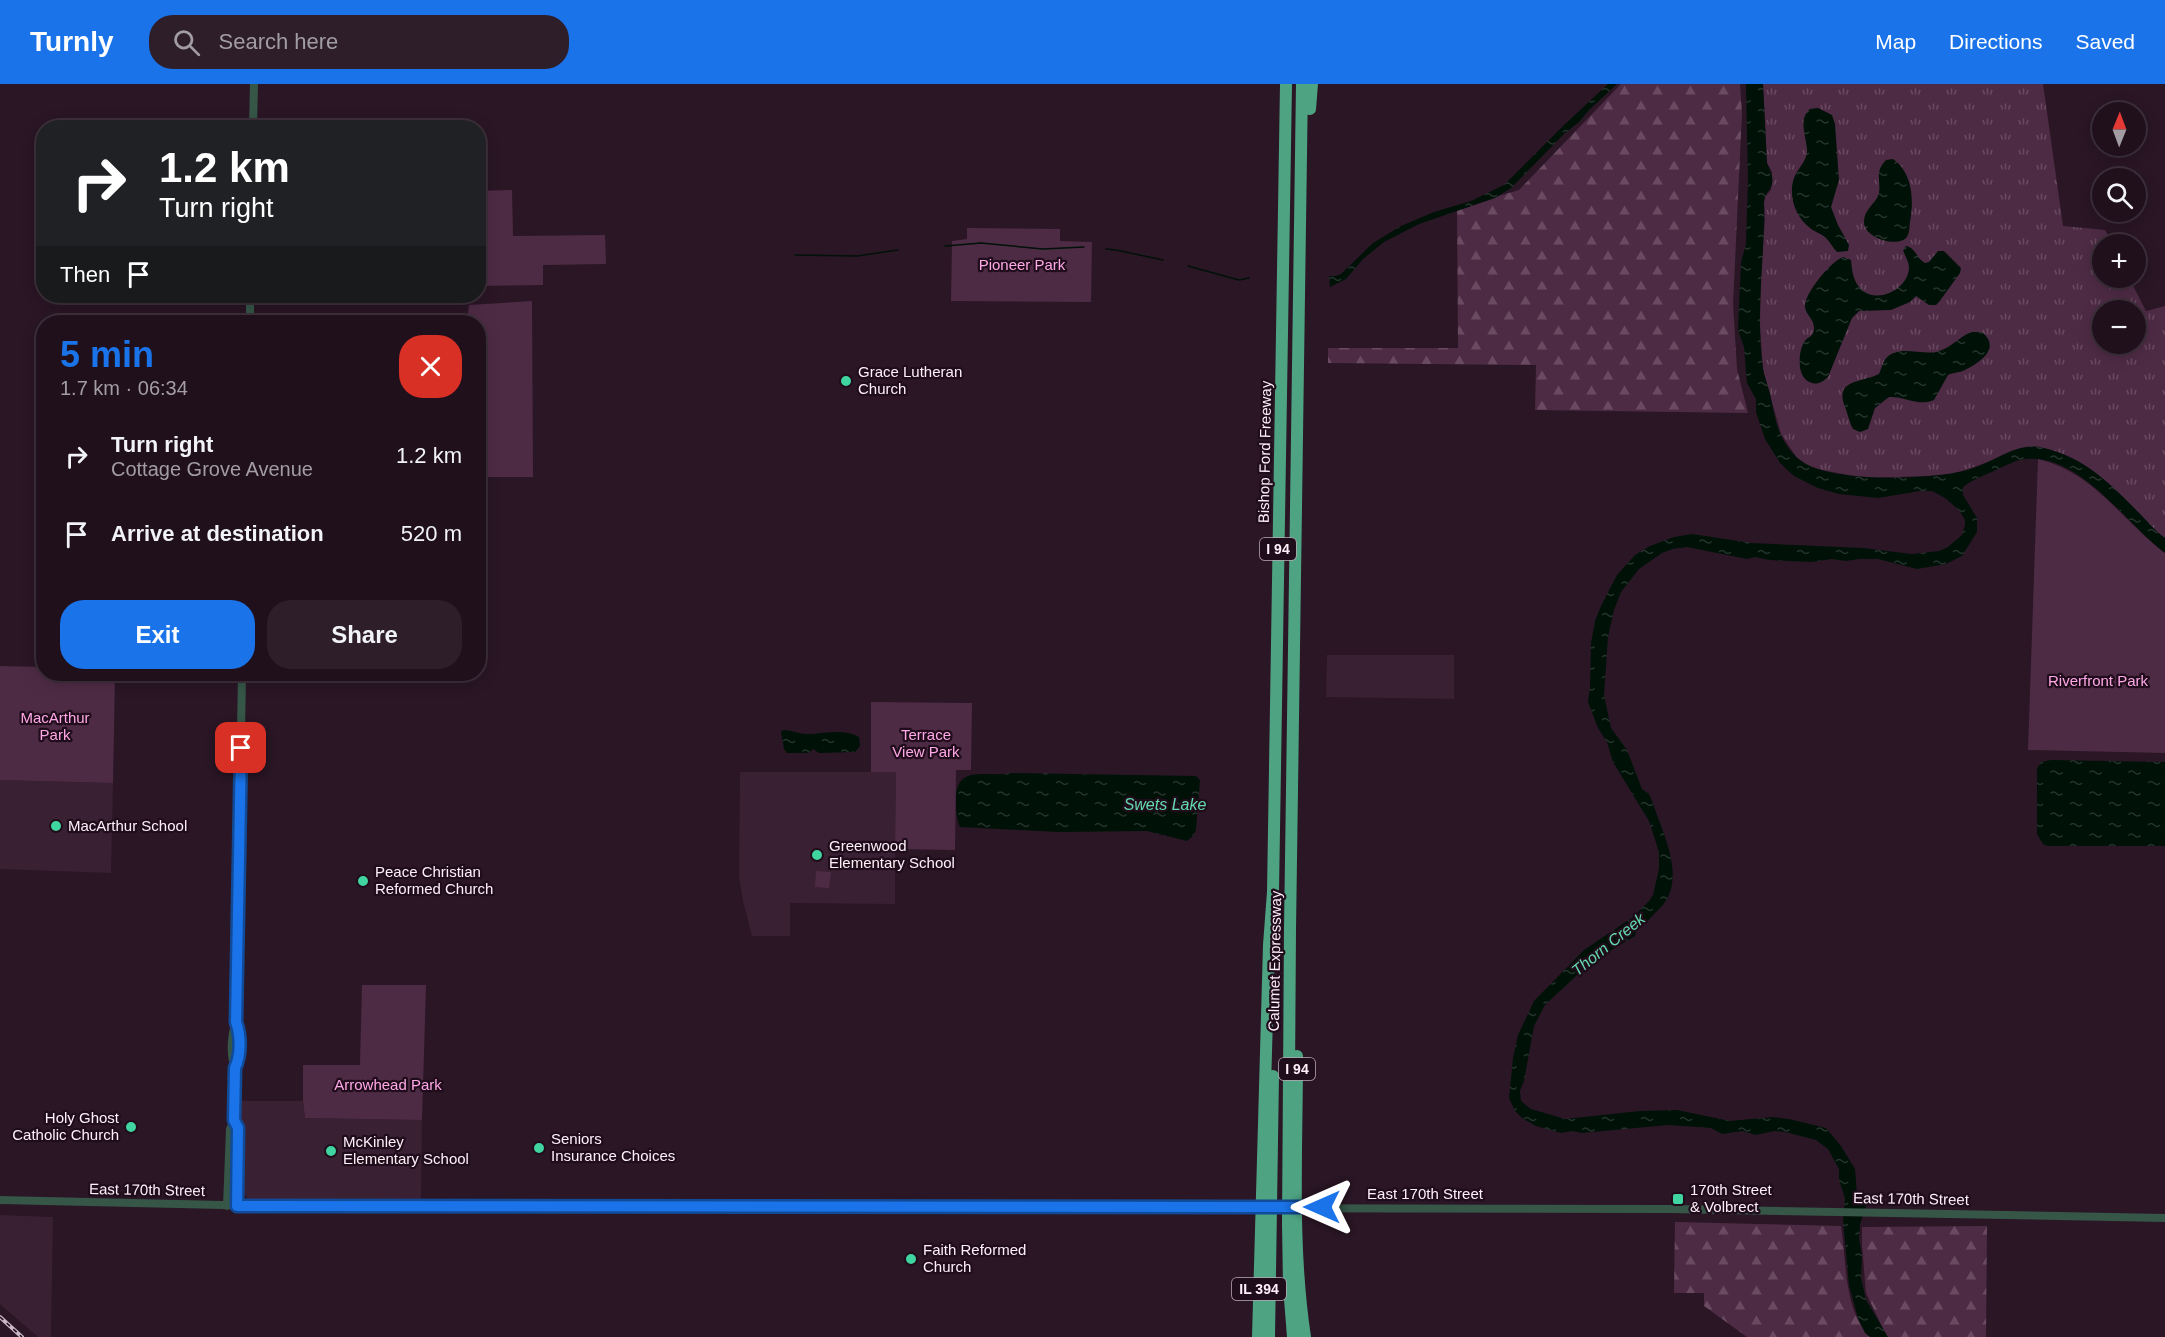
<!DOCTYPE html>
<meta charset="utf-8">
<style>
:root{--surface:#20101c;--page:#2d1e29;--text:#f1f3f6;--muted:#a29da3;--line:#3d303b;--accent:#1a73e8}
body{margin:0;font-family:Arial,sans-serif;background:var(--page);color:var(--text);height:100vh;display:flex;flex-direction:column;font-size:22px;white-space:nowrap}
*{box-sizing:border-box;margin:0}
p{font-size:20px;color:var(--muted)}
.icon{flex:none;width:33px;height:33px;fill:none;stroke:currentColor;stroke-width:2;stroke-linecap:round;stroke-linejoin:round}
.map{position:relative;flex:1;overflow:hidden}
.side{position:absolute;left:36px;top:231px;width:450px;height:366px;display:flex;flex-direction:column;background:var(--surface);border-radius:24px;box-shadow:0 3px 15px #0003,0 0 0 2px var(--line)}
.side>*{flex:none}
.guide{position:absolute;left:36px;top:36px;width:450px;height:183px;border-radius:24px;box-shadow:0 3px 15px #0003,0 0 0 2px var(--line);background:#202124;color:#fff;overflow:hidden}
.needle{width:39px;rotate:1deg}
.controls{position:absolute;left:2092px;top:18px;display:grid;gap:12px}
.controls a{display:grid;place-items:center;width:54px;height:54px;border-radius:50%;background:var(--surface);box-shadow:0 3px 15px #0003,0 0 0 2px var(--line);font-size:30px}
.pin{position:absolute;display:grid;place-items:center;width:51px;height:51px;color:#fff;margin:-26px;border-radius:12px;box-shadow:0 3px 9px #0006}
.me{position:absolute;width:66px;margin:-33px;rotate:270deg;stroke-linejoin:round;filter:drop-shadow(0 0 4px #0008)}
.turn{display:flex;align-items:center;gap:21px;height:126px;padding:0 24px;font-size:27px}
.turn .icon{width:78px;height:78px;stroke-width:2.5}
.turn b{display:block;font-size:42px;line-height:51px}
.then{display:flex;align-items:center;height:57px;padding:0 24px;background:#0003;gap:12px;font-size:22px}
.round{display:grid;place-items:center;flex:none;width:63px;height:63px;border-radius:24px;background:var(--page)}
.head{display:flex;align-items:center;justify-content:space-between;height:102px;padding:0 24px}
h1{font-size:36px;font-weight:800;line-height:45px;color:var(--accent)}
.cta{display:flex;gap:12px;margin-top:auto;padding:12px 24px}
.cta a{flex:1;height:69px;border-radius:24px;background:var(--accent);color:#fff;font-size:24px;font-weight:800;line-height:69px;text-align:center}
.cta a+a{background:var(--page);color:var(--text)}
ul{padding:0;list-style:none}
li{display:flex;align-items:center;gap:18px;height:78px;padding:0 24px}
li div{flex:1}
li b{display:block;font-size:22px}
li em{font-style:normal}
header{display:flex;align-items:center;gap:36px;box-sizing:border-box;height:84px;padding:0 30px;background:var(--accent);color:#fff}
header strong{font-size:28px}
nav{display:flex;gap:33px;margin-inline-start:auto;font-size:21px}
.search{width:420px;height:54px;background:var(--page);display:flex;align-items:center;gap:15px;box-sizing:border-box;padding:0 21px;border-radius:24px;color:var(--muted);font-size:22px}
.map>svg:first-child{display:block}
</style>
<header>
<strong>Turnly</strong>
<div class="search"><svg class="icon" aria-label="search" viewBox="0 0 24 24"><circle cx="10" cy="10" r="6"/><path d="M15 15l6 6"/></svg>Search here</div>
<nav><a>Map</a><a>Directions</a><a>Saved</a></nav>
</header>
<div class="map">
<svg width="2165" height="1253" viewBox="0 0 2165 1253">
<defs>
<pattern id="grass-tufts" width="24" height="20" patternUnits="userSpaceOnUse" patternTransform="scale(1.5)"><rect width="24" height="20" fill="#4e2b45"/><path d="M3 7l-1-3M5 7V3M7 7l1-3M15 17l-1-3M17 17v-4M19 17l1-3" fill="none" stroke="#694a61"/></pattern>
<pattern id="forest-firs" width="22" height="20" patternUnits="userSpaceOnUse" patternTransform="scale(1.5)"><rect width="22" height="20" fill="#4e2b45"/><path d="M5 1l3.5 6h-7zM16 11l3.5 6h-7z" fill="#694a61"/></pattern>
<pattern id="water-ripples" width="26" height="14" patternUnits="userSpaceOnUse" patternTransform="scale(1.5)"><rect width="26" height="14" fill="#001108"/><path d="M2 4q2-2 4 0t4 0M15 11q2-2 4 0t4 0" fill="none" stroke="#26342d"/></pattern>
</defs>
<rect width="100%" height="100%" fill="#2a1625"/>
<path fill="#392033" d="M1327,571h127v44l-128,-2z
M740,688h156l-1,132 -105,-1v33h-38l-9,-35 -4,-24z
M0,696l113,3 -2,90 -111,-4z
M240,1017h63l2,17 117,2 -1,81 -173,-2 -7,-9v-7z
M0,1131l53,2 -2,120h-13l-38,-33z"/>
<path fill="url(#grass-tufts)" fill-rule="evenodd" d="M1763,0h280l20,142 42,4 8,14h-10v34h26l17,33 19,-5v232c-10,-7 -18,-17 -27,-26 -31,-31 -57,-58 -103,-66l-85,29 -79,3 -18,-2 -31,-6 -13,-4 -12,-8 -16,-24 -18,-64 -3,-46 1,-48 4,-57 -1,-17 1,-5 6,-7 1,-18 -5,-9zM2103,226h33v34h-33z"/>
<path fill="url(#forest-firs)" d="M1621,0h119l2,29 -9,191 4,65 11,44 -213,-3 1,-45 -208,-2v-15h130l-1,-140 62,-18z
M1675,1138l166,4c6,37 2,82 29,111h-123l-43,-31v-13h-30z
M1987,1142l-1,111h-99l-21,-44 -4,-48v-18z"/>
<path fill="#4e2b45" d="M512,106l1,46 92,-1 1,29 -63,1v20l-64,1v-95z
M967,144l93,1v12l32,1 -1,60 -140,-1 1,-60 15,-2z
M532,217l1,176h-54l-1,-155h-11l2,-17z
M2038,375c57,14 83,61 127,94v200l-137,-3z
M0,582l43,1 1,7h71l-2,109 -113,-3z
M871,618l101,1 -1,67h-15l-1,80 -60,-1 1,-77h-25z
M816,787l15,1 -2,16 -14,-1z
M362,901h64l-4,135 -117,-2 -2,-17v-36h57z"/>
<path fill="url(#water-ripples)" d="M1608,0h9l-27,25 -11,13 -15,12 -53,54 -16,10 -76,26 -35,18 -21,17 -17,20 -16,8 -1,-11h7l5,-2 32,-31 28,-17 33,-14 37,-11 33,-16 59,-59z
M1746,0h17l4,79c14,28 -3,23 -3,42 1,54 -9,109 -1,163 1,8 5,17 7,26 3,13 5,27 10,39 6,14 16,27 30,33 34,16 125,14 161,3 24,-7 46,-28 72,-21 41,9 68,36 96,65 8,8 16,18 26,25v15c-39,-29 -84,-99 -139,-94 -11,1 -21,7 -30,11 -11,5 -24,10 -33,17v8l14,23v14l-15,24 -16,8 -29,5 -39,-10h-19l-13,2 -14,-2 -21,3 -42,-2 -14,-3 -8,2 -60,-12 -14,2 -11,4 -23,16 -18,23 -7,18 -6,27 -4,58 7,33 16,22 15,39 7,5 3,7c11,34 39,83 3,112 -6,6 -9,12 -18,14l-2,9 -45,27 -45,42 -11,21 -10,55 -4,10 1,10 10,8 34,10 75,-8 37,-1 53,11 43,-4 16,2 37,9 15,18 14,23 2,24 8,9 1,5 -6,17 -1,15 3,16 -1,23 5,22 22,37h-18l-5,-4 -7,-15 -9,-33 -6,-65 2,-22 -6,-18v-11l-11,-20 -12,-9 -31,-8 -11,-1 -18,4 -14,-4 -20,3 -11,-6 -43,-3 -86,8 -10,-2 -11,2 -25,-7 -14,-8 -7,-7 -6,-13 4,-40 5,-23 16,-34 50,-51 49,-33 16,-16 4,-6 6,-26v-17l-10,-31 -36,-59 -6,-20 -9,-14 -10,-26 2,-15 1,-44 4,-22 6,-15 16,-31 18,-20 15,-9 24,-9 18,-3 60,9 111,5 49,6 27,-3 9,-4 14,-12 3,-10v-5l-6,-10 -14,-12 -13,-7h-12l-42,7 -39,-4 -21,-6 -24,-12 -14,-13 -15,-24 -9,-27v-13l-9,-16 -3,-36 -6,-17 3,-68 5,-18 2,-63z
M1818,24l14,7 3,9 4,56 -8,27 7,18 11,20 -1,6 -11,1c-4,-4 -7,-10 -11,-14 -5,-5 -12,-6 -16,-10 -15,-11 -22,-33 -16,-50 4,-10 14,-18 13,-29 -1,-13 -9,-30 3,-40z
M1893,75c20,14 21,42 17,63 -1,6 0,13 -5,17 -12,8 -41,-2 -41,-17 0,-11 8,-16 13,-24 7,-13 -5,-24 9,-38z
M1906,162c9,1 11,13 19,17l4,-1 9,-11h6l17,17 -1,5 -21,29 -3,3h-7l-13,-9 -6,6 -19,8 -32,1 -7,7 -24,59c-4,4 -10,8 -16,6 -16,-4 -14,-30 -8,-41 4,-6 10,-5 10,-14 0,-9 -8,-13 -9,-21 -2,-12 27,-47 38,-50l8,3c1,11 2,22 11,30 16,14 46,-1 47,-22 0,-6 -4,-12 -6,-18z
M1972,248h10c19,16 -1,30 -17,38 -6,3 -11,2 -17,5l-14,25c-16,7 -29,-4 -45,-3l-14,11 -7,21 -8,3 -7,-3c-4,-7 -5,-15 -8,-22 -11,-28 16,-24 34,-33 2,-4 3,-9 5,-13 12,-19 39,-4 55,-10 13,-4 21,-15 33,-19z
M783,646c8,0 16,4 24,4 17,0 36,-6 52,3l1,9 -5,6 -36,1 -6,-4 -4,4h-22l-3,-4 -3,-17z
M2051,676l114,2v84h-117l-5,-2 -6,-10v-65l4,-7z
M1011,689l185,3 4,4 -4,50 -3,6 -6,5 -40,-10 -89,1 -98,-5c-4,-9 -4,-18 -4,-28 0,-36 32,-21 55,-26z"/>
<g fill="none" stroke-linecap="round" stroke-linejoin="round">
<path stroke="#001108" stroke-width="1.5" d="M945,162l36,-3 62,6 41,-2
M1106,165l10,1 47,10
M795,171l62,1 41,-6
M1188,182l51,14 10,-2"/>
<path stroke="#365648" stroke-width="8" d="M253,44l1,-44
M250,238v-26
M236,938l3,9 -3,34
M234,1036l4,8 -1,78
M0,1116l268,6 1401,3 496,9
M227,1122l3,-77 4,-9 1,-52c-5,-13 -4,-32 1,-46l6,-348"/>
<path stroke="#4ea382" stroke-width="12" d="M1310,25l2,-25
M1297,972c0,94 -6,188 8,281
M1258,1253l11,-392 4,-53 13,-808
M1269,1253l4,-261
M1293,1253l-4,-51 -1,-62 2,-294 12,-846"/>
<g stroke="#c9b9c4" stroke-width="4">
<path id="rail" d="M0,1233l22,20"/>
</g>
<use href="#rail" stroke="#200d1b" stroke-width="1.5" stroke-dasharray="4.5" stroke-linecap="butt"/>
</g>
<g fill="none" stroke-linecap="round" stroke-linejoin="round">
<g stroke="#114b97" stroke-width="15">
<path id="route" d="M241,664l-5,274c5,14 5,33 -1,46l-1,52 4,8 -1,78 1085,1"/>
</g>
<use href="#route" stroke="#1a73e8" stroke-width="10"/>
</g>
<g fill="#40d4a1" stroke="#200d1b" stroke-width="2">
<circle cx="846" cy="297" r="6"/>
<circle cx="56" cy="742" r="6"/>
<circle cx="817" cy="771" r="6"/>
<circle cx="363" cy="797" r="6"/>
<circle cx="131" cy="1043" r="6"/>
<circle cx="539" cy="1064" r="6"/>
<circle cx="331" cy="1067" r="6"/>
<rect x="1672" y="1109" width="12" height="12" rx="3"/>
<circle cx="911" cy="1175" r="6"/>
</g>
<g text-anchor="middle" stroke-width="4.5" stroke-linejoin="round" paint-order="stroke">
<g fill="#200d1b" stroke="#bbabb6" stroke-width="1.5">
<rect x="1260" y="454" width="36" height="22" rx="4.5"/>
<rect x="1279" y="974" width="36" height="22" rx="4.5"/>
<rect x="1232" y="1194" width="54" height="22" rx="4.5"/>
</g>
<g font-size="14" font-weight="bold" fill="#feeff9">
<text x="1278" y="470">I 94</text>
<text x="1297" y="990">I 94</text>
<text x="1259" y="1210">IL 394</text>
</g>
<g font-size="15" fill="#ffa8e7" stroke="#200d1b">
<text x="1022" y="186">Pioneer Park</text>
<text x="2098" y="602">Riverfront Park</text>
<text x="55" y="639">MacArthur<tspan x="55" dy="17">Park</tspan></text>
<text x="926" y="656">Terrace<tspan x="926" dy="17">View Park</tspan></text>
<text x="388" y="1006">Arrowhead Park</text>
</g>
<g font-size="15" fill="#feeff9" stroke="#200d1b" text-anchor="start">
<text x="858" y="293">Grace Lutheran<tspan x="858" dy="17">Church</tspan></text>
<text x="68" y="747">MacArthur School</text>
<text x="829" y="767">Greenwood<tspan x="829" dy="17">Elementary School</tspan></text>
<text x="375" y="793">Peace Christian<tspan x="375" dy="17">Reformed Church</tspan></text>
<text x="119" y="1039" text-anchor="end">Holy Ghost<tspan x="119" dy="17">Catholic Church</tspan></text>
<text x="551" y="1060">Seniors<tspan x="551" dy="17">Insurance Choices</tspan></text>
<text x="343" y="1063">McKinley<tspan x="343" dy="17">Elementary School</tspan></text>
<text x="1690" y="1111">170th Street<tspan x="1690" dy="17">&amp; Volbrect</tspan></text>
<text x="923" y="1171">Faith Reformed<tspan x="923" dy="17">Church</tspan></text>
</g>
<g font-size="15" fill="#feeff9" stroke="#200d1b">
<text transform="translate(1265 368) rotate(-89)" y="5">Bishop Ford Freeway</text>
<text transform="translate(1275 877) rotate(-89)" y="5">Calumet Expressway</text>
<text transform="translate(147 1106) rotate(1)" y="5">East 170th Street</text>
<text x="1425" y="1115">East 170th Street</text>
<text transform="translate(1911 1115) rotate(1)" y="5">East 170th Street</text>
</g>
<g font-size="16" font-style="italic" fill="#63dbae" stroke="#200d1b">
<text x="1165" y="726">Swets Lake</text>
<text transform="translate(1608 860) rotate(-39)" y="6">Thorn Creek</text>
</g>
</g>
</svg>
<div class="controls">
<a><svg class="needle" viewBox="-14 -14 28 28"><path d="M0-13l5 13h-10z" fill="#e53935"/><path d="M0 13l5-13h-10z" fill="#a29da3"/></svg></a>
<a><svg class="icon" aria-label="search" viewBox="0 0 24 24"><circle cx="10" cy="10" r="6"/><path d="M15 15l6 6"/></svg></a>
<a>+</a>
<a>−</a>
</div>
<div class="pin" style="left:241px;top:664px;background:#d93025"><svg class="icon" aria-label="arrive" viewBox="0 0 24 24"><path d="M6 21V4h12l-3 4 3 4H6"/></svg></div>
<svg class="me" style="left:1322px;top:1123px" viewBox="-20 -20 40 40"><path d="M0-17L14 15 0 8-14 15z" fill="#1a73e8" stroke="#fff" stroke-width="4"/></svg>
<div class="guide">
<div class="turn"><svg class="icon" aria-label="right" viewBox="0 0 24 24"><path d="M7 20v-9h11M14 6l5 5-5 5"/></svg><div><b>1.2 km</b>Turn right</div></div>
<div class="then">Then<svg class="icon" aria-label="arrive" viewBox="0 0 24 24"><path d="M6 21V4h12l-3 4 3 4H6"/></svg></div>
</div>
<section class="side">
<div class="head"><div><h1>5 min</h1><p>1.7 km · 06:34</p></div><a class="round" style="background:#d93025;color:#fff"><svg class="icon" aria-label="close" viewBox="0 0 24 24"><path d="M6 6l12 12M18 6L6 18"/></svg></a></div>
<ul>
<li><svg class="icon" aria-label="right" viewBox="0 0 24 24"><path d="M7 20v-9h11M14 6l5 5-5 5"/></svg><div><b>Turn right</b><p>Cottage Grove Avenue</p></div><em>1.2 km</em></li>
<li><svg class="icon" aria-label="arrive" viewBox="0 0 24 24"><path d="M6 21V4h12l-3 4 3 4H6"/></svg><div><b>Arrive at destination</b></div><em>520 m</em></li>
</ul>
<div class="cta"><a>Exit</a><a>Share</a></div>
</section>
</div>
